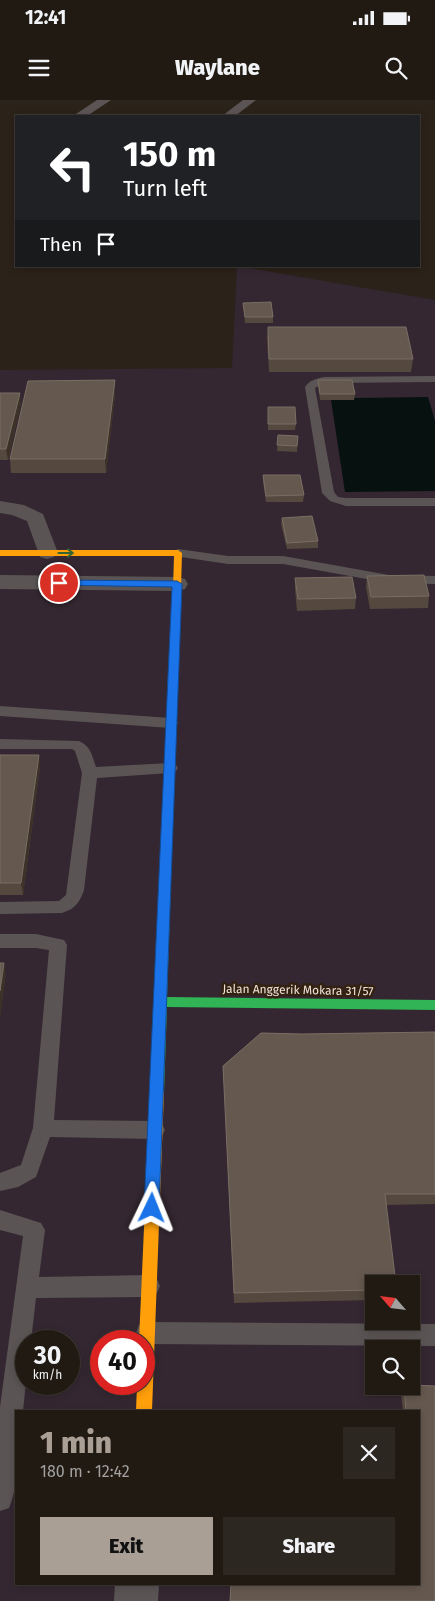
<!DOCTYPE html>
<meta charset="utf-8">
<style>
:root{--surface:#201a13;--page:#2d2721;--text:#f1f3f6;--muted:#a2a1a0;--line:#3d3833;--accent:#aa9f95}
body{margin:0;font-family:"Fira Sans",sans-serif;background:var(--page);color:var(--text);height:100vh;display:flex;flex-direction:column;font-size:19px;white-space:nowrap}
*{box-sizing:border-box;margin:0}
p{font-size:16px;color:var(--muted)}
.icon{flex:none;width:28px;height:28px;fill:none;stroke:currentColor;stroke-width:2;stroke-linecap:round;stroke-linejoin:round}
.map{position:relative;flex:1;overflow:hidden}
.panel{position:absolute;left:15px;top:1310px;width:405px;height:175px;display:flex;flex-direction:column;background:var(--surface);border-radius:0px;box-shadow:0 2px 8px #0003,0 0 0 1px var(--line)}
.panel>*{flex:none}
.banner{position:absolute;left:15px;top:15px;width:405px;height:152px;border-radius:0px;box-shadow:0 2px 8px #0003,0 0 0 1px var(--line);background:#202124;color:#fff;overflow:hidden}
.needle{width:32px;rotate:298deg}
.controls{position:absolute;left:365px;top:1175px;display:grid;gap:10px}
.controls a{display:grid;place-items:center;width:55px;height:55px;border-radius:0px;background:var(--surface);box-shadow:0 2px 8px #0003,0 0 0 1px var(--line);font-size:25px}
.speed{position:absolute;left:15px;top:1230px;display:flex;gap:10px;font-size:25px;font-weight:700;text-align:center}
.speed>*{display:grid;place-content:center;width:65px;height:65px;border-radius:50%;background:var(--surface);box-shadow:0 2px 8px #0003,0 0 0 1px var(--line);line-height:1}
.speed small{font-size:12px;font-weight:400}
.speed .limit{border:8px solid #d22;background:#fff;color:#111}
.pin{position:absolute;display:grid;place-items:center;width:42px;height:42px;color:#fff;margin:-21px;border:2px solid #fff;border-radius:50%;box-shadow:0 1px 5px #0007}
.me{position:absolute;width:55px;margin:-28px;rotate:2deg;stroke-linejoin:round;filter:drop-shadow(0 0 4px #0008)}
.turn{display:flex;align-items:center;gap:18px;height:105px;padding:0 25px;font-size:22px}
.turn .icon{width:65px;height:65px;stroke-width:2.5}
.turn b{display:block;font-size:35px;line-height:42px}
.then{display:flex;align-items:center;height:48px;padding:0 25px;background:#0003;gap:10px;font-size:19px}
.round{display:grid;place-items:center;flex:none;width:52px;height:52px;border-radius:0px;background:var(--page)}
.head{display:flex;align-items:center;justify-content:space-between;height:85px;padding:0 25px}
h1{font-size:30px;font-weight:800;line-height:38px;color:var(--accent)}
.primary-button{display:flex;gap:10px;margin-top:auto;padding:10px 25px}
.primary-button a{flex:1;height:58px;border-radius:0px;background:var(--accent);color:#111;font-size:20px;font-weight:800;line-height:58px;text-align:center}
.primary-button a+a{background:var(--page);color:var(--text)}
.status{display:flex;justify-content:space-between;align-items:center;height:35px;padding:0 25px;background:var(--surface);direction:ltr}
.status svg{height:14px;fill:currentColor}
header{display:flex;justify-content:space-between;align-items:center;height:65px;padding:0 25px;background:var(--surface);font-size:22px;font-weight:800}
.map>svg:first-child{display:block}
</style>
<div class="status"><b>12:41</b><svg viewBox="0 0 49 12"><path d="M0 12V9h3v3zM5 12V6h3v6zM10 12V3h3v9zM15 12V0h3v12zM26 1h20v11H26zM47 4h2v5h-2z"/></svg></div>
<header><svg class="icon" aria-label="menu" viewBox="0 0 24 24"><path d="M4 6h16M4 12h16M4 18h16"/></svg>Waylane<svg class="icon" aria-label="search" viewBox="0 0 24 24"><circle cx="10" cy="10" r="6"/><path d="M15 15l6 6"/></svg></header>
<div class="map">
<svg width="435" height="1501" viewBox="0 0 435 1501">
<rect width="100%" height="100%" fill="#2b2219"/>
<path fill="#342731" fill-rule="evenodd" d="M237,166l198,34v1301h-435v-1231l232,-2zM374,1184h37v37h-37zM26,1241h43v43h-43zM101,1241h43v43h-43zM374,1249h37v37h-37zM16,1311h403v173h-403z"/>
<path fill="#071110" d="M428,297l7,24v70l-90,1 -14,-92h23v-2z"/>
<g fill="none" stroke-linecap="round" stroke-linejoin="round">
<path fill="#5a5554" fill-rule="evenodd" d="M435,276v6l-111,1 -9,5 19,104 4,5 8,1h89v8h-89l-16,-5 -8,-8 -17,-106c5,-7 10,-8 19,-10z
M178,449l50,7h55l106,19 46,1v8l-46,-1 -106,-19h-55l-54,-8 -2,-3z
M0,606l171,12 5,2 2,3 -2,3 -5,2 -171,-12z
M0,639l79,2c12,5 13,15 17,26l74,-4 5,1 3,4 -3,4 -5,1 -73,5 -13,112c-4,12 -9,19 -22,23l-62,1v-12l59,-1 7,-6 16,-122 -7,-22 -3,-2h-72z
M0,834h36l28,6 3,5 -13,175 101,1 7,3 3,6 -3,6 -7,3 -105,-2 -14,40 -18,10 -18,4v-18l21,-8 12,-37 16,-178 -13,-2h-36z
M0,1110l41,13 4,7 -6,47 110,-2 8,4 3,7 -3,7 -8,4 -113,1 -5,43h-5v41l-3,29h-7c0,31 5,68 -7,97l-9,3v-104l23,-171 -23,-6z
M147,1222l288,2v22l-288,-2 -8,-3 -3,-8 3,-8z"/>
<path fill="#5a5554" fill-rule="evenodd" d="M97,0h14l-24,16h-14z
M243,0h13l-21,16h-13z
M0,401l24,4 19,9 15,39 -4,4 -7,2 -7,-2 -13,-36 -15,-6 -12,-2z
M0,475l177,2 8,2 3,5 -3,5 -8,2 -177,-2z
M115,1484h44l-1,17h-44z"/>
<path fill="#30b455" fill-rule="evenodd" d="M177,486l4,3 -14,408 268,3v10l-268,-3 -3,85 -2,4 -5,2 -5,-2 -2,-4 23,-503z"/>
<path fill="#ff9f0a" fill-rule="evenodd" d="M0,450h178l4,3 -1,36 -4,3 -4,-3 1,-33h-174z
M157,986l5,2 2,4 -12,319h-16l1,-27h7v-43h-5l11,-249 2,-4z"/>
</g>
<path fill="#55483e" d="M243,203l30,14v6h-28z
M268,227l145,32 -2,13h-142l-2,-33z
M318,280l37,14 -1,6h-34l-2,-14z
M0,293l21,10 -13,57h-8z
M115,294l-9,79h-95l-1,-14z
M268,307l28,17 -1,6h-27z
M278,335l20,1 -1,16 -20,-1z
M263,375l41,20 -1,7h-37l-3,-20z
M282,418l36,23v7l-31,1 -6,-25z
M367,476l62,20 -1,12 -58,1 -4,-22z
M295,478l61,20 -1,11 -58,2 -2,-22z
M0,655l40,12 -17,128h-23z
M435,932v172l-49,1 -12,79v16l-140,3 -11,-237 79,-32z
M411,1285l24,1v215h-205l1,-17h188v-173h-16l-2,-17 3,-8h7z"/>
<path fill="#3d3228" d="M115,280v14l-9,79 -1,-14z
M20,293l1,10 -13,57 -2,-11z
M39,655l1,12 -17,128 -2,-12z
M4,863l2,12 -6,45v-29z"/>
<path fill="#65584e" stroke="#7a6e64" d="M271,202l2,15h-28l-2,-14z
M268,227h138l7,32h-144z
M115,280l-10,79h-95l18,-78z
M318,280h34l3,14h-35z
M0,293h20l-14,56h-6z
M268,307h27l1,17h-28z
M278,335l20,1 -1,10 -20,-1z
M263,375h37l4,20 -38,1z
M312,416l6,25 -31,2 -5,-25z
M424,475l5,21 -58,1 -4,-21z
M352,477l4,21 -58,1 -3,-21z
M0,655h39l-18,128h-21z
M0,863h4l-4,28z
M435,932v162h-50l11,90h-22v6l-140,3 -11,-227 38,-33 41,1z
M411,1285l24,1v215h-205l1,-17h188v-173h-13l-2,-25h7z"/>
<defs><path id="oneway-shaft" d="M-6 0H5M1.5-3L5.5 0L1.5 3" fill="none" stroke-width="1.6" stroke-linecap="round" stroke-linejoin="round" transform="scale(1.25)"/></defs>
<use stroke="#326330" href="#oneway-shaft" transform="translate(66 453)"/>
<path fill="#1a73e8" stroke="#114b97" d="M59,480l118,1 5,3 -23,624 -2,5 -5,2 -5,-2 -3,-5 28,-621 -116,-2v-4z"/>
<g text-anchor="middle" stroke-width="5" stroke-linejoin="round" paint-order="stroke">
<g font-size="12" fill="#eee2d8" stroke="#332111">
<text transform="translate(298 890) rotate(1)" y="4">Jalan Anggerik Mokara 31/57</text>
</g>
</g>
</svg>
<div class="controls">
<a><svg class="needle" viewBox="-14 -14 28 28"><path d="M0-13l5 13h-10z" fill="#e53935"/><path d="M0 13l5-13h-10z" fill="#a2a1a0"/></svg></a>
<a><svg class="icon" aria-label="search" viewBox="0 0 24 24"><circle cx="10" cy="10" r="6"/><path d="M15 15l6 6"/></svg></a>
</div>
<div class="speed"><div>30<small>km/h</small></div><div class="limit">40</div></div>
<div class="pin" style="left:59px;top:483px;background:#d93025"><svg class="icon" aria-label="arrive" viewBox="0 0 24 24"><path d="M6 21V4h12l-3 4 3 4H6"/></svg></div>
<svg class="me" style="left:152px;top:1108px" viewBox="-20 -20 40 40"><path d="M0-17L14 15 0 8-14 15z" fill="#1a73e8" stroke="#fff" stroke-width="4"/></svg>
<div class="banner">
<div class="turn"><svg class="icon" aria-label="left" viewBox="0 0 24 24"><path d="M17 20v-9H6M10 6l-5 5 5 5"/></svg><div><b>150 m</b>Turn left</div></div>
<div class="then">Then<svg class="icon" aria-label="arrive" viewBox="0 0 24 24"><path d="M6 21V4h12l-3 4 3 4H6"/></svg></div>
</div>
<section class="panel">
<div class="head"><div><h1>1 min</h1><p>180 m · 12:42</p></div><a class="round"><svg class="icon" aria-label="close" viewBox="0 0 24 24"><path d="M6 6l12 12M18 6L6 18"/></svg></a></div>
<div class="primary-button"><a>Exit</a><a>Share</a></div>
</section>
</div>
